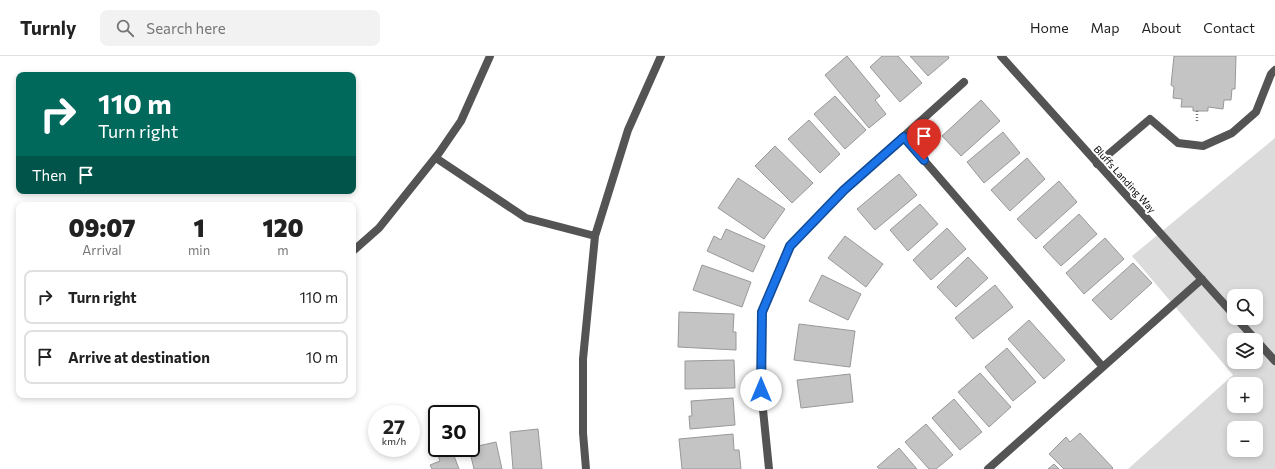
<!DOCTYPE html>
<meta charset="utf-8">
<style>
:root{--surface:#fff;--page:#f2f2f2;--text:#222;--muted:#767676;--line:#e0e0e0}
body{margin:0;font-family:Commissioner,sans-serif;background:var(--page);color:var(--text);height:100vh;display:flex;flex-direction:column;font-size:15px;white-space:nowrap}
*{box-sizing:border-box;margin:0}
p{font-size:13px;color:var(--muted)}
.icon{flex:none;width:22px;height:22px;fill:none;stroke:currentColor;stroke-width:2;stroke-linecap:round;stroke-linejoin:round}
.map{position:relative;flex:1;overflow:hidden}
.side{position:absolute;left:16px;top:146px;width:340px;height:196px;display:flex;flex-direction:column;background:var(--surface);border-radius:8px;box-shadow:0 2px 6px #0003}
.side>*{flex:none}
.banner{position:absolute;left:16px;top:16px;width:340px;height:122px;border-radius:8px;box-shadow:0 2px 6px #0003;background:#00695c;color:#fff;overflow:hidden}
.controls{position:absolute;left:1227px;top:233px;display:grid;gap:8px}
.controls a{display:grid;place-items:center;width:36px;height:36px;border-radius:8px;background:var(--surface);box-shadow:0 2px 6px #0003;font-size:20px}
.speed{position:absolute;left:368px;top:349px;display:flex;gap:8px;font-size:20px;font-weight:700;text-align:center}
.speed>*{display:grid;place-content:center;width:52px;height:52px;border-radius:50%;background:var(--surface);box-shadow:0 2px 6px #0003;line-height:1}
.speed small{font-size:10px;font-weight:400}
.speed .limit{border:2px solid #111;border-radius:6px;background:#fff;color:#111}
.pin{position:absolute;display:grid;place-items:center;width:34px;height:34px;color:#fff;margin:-41px -17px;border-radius:50% 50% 50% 0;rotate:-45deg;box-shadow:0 0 4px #0007}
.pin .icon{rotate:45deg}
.me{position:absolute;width:44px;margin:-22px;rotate:0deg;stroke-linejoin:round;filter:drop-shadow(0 0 3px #0008)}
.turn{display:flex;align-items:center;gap:14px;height:84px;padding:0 16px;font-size:18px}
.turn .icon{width:52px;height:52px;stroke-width:2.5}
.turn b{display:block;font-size:28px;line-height:34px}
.then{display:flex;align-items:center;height:38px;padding:0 16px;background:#0003;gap:8px;font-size:15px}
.eta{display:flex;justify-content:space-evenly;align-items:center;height:68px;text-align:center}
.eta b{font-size:24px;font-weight:800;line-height:28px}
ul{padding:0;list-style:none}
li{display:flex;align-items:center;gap:12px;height:54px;margin:0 8px 6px;padding:0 8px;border:2px solid var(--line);border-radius:8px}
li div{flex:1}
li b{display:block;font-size:15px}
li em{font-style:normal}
header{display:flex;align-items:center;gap:24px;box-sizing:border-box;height:56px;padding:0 20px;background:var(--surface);border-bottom:1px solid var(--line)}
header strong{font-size:19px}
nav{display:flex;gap:22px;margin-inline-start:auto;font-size:14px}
.search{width:280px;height:36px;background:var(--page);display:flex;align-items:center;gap:10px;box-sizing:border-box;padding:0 14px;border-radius:8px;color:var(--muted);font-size:15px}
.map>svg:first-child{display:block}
</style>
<header>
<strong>Turnly</strong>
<div class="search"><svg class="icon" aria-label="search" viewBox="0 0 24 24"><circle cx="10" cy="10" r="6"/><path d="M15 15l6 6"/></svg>Search here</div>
<nav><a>Home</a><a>Map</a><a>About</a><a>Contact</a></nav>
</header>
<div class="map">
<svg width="1275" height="413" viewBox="0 0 1275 413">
<rect width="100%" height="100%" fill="#fff"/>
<path fill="#dbdbdb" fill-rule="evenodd" d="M1275,82v331h-147l105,-94 -101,-119zM1234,240h22v22h-22zM1234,284h22v22h-22zM1234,328h22v22h-22zM1234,372h22v22h-22z"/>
<path fill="#c4c4c4" stroke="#989898" d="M847,0l33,40 -5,4 11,14 -17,14 -44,-53z
M882,0h16l24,27 -22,19 -30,-35z
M910,0h38l1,2 -21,18z
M1174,0h62l-1,33h-3l-1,11h-7l-1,9 -15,-2v4h-15v-4h-12l1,-8 -9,-1 1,-11 -3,-2z
M835,40l31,34 -21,19 -31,-35z
M981,44l19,21 -39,35 -19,-20z
M809,64l31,34 -20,19 -32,-34z
M1003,76l17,21 -36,30 -17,-21z
M775,90l38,37 -21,20 -37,-37z
M1027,102l18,21 -35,32 -19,-21z
M899,118l18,21 -42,35 -18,-21z
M738,122l47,31 -21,30 -46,-31z
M1059,125l18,21 -41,37 -19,-20z
M920,148l18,20 -30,27 -18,-21z
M1079,158l18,20 -36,32 -18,-19z
M947,172l19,21 -35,31 -18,-20z
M726,173l39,17 -12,26 -46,-21 7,-15 7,4z
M845,180l38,28 -17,23 -38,-29z
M1105,182l19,21 -40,35 -18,-21z
M968,201l20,21 -32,29 -19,-20z
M1133,207l19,20 -41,37 -19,-20z
M702,209l49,17 -9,25 -49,-17z
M822,219l39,19 -13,26 -39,-19z
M995,229l18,22 -40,32 -18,-21z
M679,256l55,2 -1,18h3v18l-58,-3z
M1029,264l36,40 -21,19 -36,-40z
M799,268l56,7 -5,36 -56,-7z
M1007,292l29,34 -23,19 -28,-34z
M734,304l1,28 -50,1v-28z
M980,317l31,34 -22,20 -31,-35z
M850,318l3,28 -52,6 -4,-28z
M733,342l2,27 -45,4 -1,-13h3l-1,-15z
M954,343l28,33 -22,18 -28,-32z
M926,368l27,31 -17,14h-7l-24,-27z
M538,373l4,40h-29l-3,-37z
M1080,377l33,35 -1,1h-48l-15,-15 17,-17 4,5z
M733,378l1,16h5l2,19h-59l-3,-30z
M496,386l6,27h-28l-5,-21z
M451,392l8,21h-27l-2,-4 10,-4 -3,-8z
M899,392l18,21h-37l-3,-2z
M1054,408l5,5h-11z"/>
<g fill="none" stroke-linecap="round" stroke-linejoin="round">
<path stroke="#767676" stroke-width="2.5" stroke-dasharray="1 2" stroke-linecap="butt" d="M1197,65v-10"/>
<path stroke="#545454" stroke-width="8" d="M1097,108l53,-45 28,24 25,3 29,-13 24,-21 15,-38 4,-4"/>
<path stroke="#545454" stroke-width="8" d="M1001,0l233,259
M904,81l199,230
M436,102l90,60 69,18
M353,195l26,-23 60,-75 22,-32 29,-65
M1236,262l39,43
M586,413l-3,-36v-74l12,-123 33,-106 33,-74
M769,413l-8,-79 1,-77 28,-67 54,-56 120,-108
M988,413l214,-190"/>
</g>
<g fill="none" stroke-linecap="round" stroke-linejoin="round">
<g stroke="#114b97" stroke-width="10">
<path id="route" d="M761,334l1,-78 28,-66 54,-56 60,-53 20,23"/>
</g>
<use href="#route" stroke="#1a73e8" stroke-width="7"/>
</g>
<g text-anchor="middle" stroke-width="4" stroke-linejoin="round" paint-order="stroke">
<g font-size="10" fill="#000" stroke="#fff">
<text transform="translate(1125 123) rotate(48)" y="4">Bluffs Landing Way</text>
</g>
</g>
</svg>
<div class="controls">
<a><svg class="icon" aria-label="search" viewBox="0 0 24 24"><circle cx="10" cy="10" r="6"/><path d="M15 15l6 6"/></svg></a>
<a><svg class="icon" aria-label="layers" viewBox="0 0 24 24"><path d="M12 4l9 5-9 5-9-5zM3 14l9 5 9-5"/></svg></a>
<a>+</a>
<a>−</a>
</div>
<div class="speed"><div>27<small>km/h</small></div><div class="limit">30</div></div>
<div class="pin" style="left:924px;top:104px;background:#d93025"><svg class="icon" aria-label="arrive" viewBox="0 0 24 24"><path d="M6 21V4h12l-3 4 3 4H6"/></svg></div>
<svg class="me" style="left:761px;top:334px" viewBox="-20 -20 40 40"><circle r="19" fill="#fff"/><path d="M0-13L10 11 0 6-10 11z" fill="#1a73e8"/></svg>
<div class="banner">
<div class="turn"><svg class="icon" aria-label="right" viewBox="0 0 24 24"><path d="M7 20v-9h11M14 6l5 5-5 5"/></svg><div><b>110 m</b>Turn right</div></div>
<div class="then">Then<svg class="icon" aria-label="arrive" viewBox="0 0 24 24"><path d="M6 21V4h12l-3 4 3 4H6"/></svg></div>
</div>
<section class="side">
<div class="eta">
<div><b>09:07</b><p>Arrival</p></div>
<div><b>1</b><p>min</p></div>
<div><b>120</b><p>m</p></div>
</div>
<ul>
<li><svg class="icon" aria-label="right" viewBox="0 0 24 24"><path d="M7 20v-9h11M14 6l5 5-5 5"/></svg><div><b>Turn right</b></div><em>110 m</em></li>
<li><svg class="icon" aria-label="arrive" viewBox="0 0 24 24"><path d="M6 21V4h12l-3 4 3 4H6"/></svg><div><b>Arrive at destination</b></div><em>10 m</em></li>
</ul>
</section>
</div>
